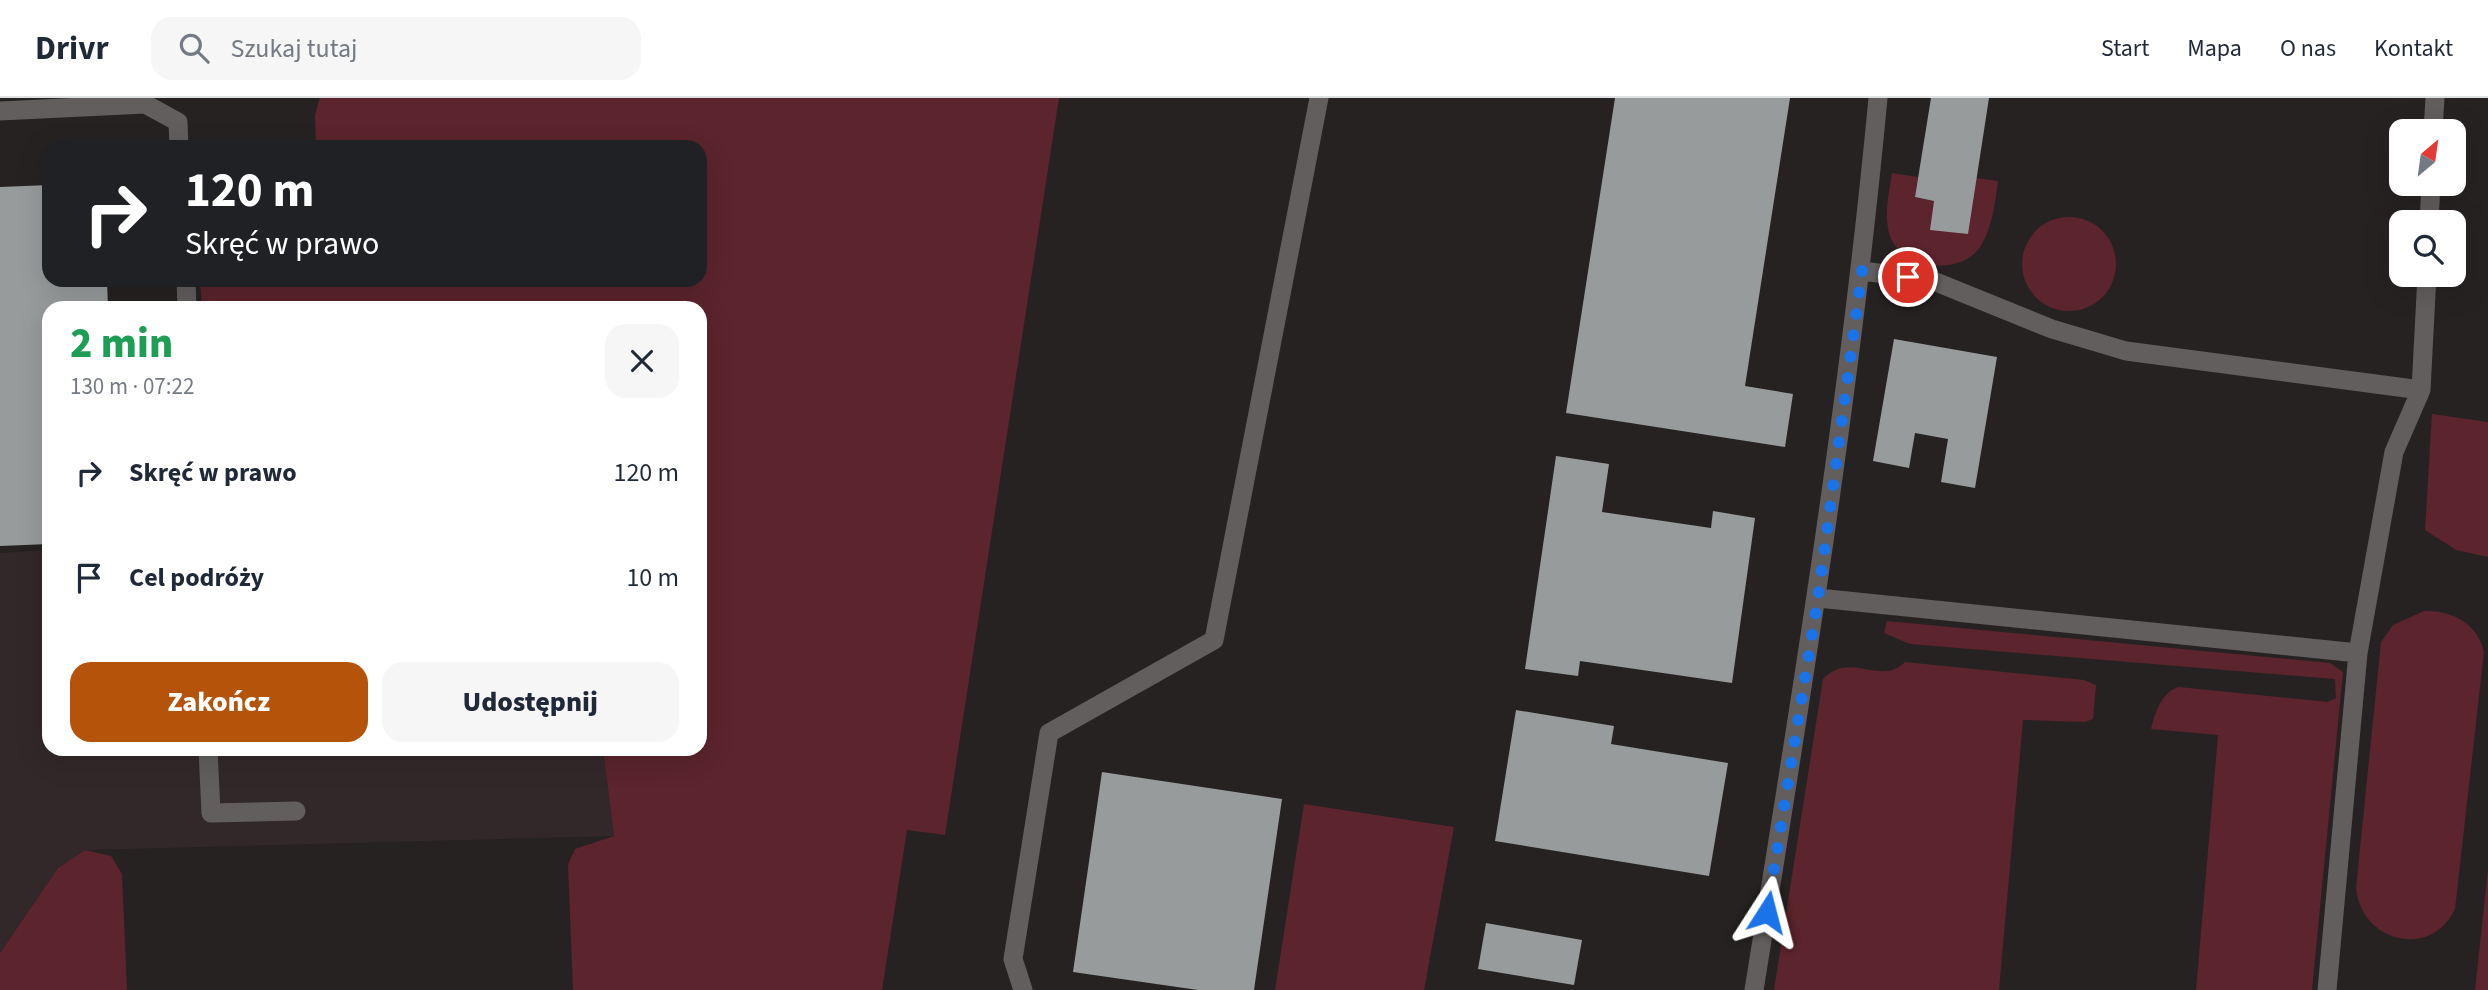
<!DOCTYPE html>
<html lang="pl">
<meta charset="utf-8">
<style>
:root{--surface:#fff;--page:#f6f6f7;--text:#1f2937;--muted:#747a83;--line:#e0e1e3;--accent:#b45309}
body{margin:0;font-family:"Source Sans 3",sans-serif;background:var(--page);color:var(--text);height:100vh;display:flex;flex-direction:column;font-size:26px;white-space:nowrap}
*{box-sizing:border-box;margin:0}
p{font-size:23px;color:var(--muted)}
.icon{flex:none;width:38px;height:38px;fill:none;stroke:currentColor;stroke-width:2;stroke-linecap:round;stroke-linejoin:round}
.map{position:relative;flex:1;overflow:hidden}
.sheet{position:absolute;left:42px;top:203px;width:665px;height:455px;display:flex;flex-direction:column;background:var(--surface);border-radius:21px;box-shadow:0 7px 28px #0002}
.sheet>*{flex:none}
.banner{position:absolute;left:42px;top:42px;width:665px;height:147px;border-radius:21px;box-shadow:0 7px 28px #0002;background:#202124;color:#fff;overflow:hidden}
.needle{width:46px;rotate:29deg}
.fabs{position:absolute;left:2389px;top:21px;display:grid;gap:14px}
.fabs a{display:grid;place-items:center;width:77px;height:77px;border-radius:14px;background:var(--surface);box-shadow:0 7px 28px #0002;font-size:35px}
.pin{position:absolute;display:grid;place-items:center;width:60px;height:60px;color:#fff;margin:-30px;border:4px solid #fff;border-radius:50%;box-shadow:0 2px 7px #0007}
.me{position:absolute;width:77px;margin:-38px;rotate:9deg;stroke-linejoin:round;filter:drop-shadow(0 0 5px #0008)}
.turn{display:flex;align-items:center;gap:24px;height:147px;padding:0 28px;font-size:32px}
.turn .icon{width:91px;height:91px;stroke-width:2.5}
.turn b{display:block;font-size:49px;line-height:60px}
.round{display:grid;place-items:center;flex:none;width:74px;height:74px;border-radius:21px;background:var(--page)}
.head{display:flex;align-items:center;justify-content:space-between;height:119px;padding:0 28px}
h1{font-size:42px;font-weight:800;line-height:52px;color:#1e9e55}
.action{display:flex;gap:14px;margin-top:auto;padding:14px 28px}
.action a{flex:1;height:80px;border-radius:21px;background:var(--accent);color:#fff;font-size:28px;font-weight:800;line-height:80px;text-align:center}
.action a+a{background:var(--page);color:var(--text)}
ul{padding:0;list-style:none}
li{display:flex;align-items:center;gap:21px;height:105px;padding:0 28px}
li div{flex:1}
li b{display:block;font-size:26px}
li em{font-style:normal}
header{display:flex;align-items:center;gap:42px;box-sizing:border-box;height:98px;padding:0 35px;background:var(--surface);border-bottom:2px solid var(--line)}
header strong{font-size:33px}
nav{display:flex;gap:38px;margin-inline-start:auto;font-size:24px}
.search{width:490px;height:63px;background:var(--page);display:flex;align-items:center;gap:18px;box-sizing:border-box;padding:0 24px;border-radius:21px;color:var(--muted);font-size:26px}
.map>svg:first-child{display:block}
</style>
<header>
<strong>Drivr</strong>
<div class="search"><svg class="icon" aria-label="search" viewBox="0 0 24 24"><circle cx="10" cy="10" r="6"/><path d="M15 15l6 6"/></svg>Szukaj tutaj</div>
<nav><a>Start</a><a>Mapa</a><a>O nas</a><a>Kontakt</a></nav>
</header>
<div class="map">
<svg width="2488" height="892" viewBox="0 0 2488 892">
<rect width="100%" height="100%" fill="#262222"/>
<path fill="#332829" d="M49,452v199h554l11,87 -529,14 -27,18 -58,85v-400z"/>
<path fill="#5c242c" d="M320,0h739l-114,737 -38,-5 -25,160h-309l-5,-126 7,-15 39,-13 -11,-87h97v-441h-498l-2,-28h500v-133h-384l-1,-32z
M1892,75l26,4 -3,20 19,4 -3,28 36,5 9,-56 22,3c-3,21 -5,43 -16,63 -19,34 -83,26 -93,-11 -5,-20 0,-40 3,-60z
M2022 166a47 47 0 1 1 94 0a47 47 0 1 1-94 0Z
M2432,316l56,8v135l-32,-7 -31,-20z
M2424,513c27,-1 54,12 60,41l-29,257c-24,51 -94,33 -99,-21l25,-246 12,-17z
M1887,523l433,41 10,1 13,9 -31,318h-116l22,-255 -67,-6c4,-16 10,-37 28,-42l149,15 8,-4 -1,-19 -425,-35 -26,-11z
M1905,564l179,18 12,5 -3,34 -8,3 -62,-2 -24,270h-225l49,-311c27,-29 58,8 82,-17z
M1304,706l150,23 -30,163h-149z
M85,752l26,6 11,18 5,116h-127v-37l58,-85z
M2488,771v121h-13z"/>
<path fill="#979b9b" d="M1615,0h175l-45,288 48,8 -8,53 -219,-34z
M1931,0h58l-21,136 -38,-4 4,-29 -19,-4z
M49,87v95h58l1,28h-59v236l-49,2v-359z
M1894,241l103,18 -22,131 -34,-6 7,-43 -33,-6 -6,35 -36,-7z
M1556,358l53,8 -7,48 109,16 2,-17 42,7 -23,165 -152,-22 -2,15 -53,-7z
M1516,612l98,16 -3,18 117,19 -19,113 -214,-35z
M1102,674l180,27 -28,191h-56l-125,-18z
M1486,825l96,17 -8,45 -96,-16z"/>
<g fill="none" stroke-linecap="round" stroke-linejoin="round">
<path stroke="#625e5e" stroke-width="19" d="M0,13l145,-7 33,18 1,25
M2433,33l2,-33
M2429,124l2,-38
M1862,173l69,9 121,49 74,22 295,39
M186,182l1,28
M1818,500l540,55
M208,651l3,64 85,-2
M1023,892l-10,-31 36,-226 165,-93 105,-542
M1754,892c48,-297 96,-593 124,-892
M2327,892l31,-337 36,-201 27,-62 6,-115"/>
</g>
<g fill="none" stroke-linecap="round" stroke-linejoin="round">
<path stroke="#1a73e8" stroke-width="12" stroke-dasharray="0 21.6" d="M1767,814l51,-314 44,-327 46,6"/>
</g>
</svg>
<div class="fabs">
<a><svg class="needle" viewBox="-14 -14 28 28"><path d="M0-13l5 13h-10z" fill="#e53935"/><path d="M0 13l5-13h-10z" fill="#747a83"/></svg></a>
<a><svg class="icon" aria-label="search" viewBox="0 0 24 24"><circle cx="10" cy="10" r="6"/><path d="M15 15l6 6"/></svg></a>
</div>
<div class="pin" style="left:1908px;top:179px;background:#d93025"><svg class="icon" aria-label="arrive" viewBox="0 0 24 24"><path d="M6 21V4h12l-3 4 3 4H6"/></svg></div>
<svg class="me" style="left:1767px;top:814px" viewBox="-20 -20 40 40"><path d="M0-17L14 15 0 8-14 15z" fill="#1a73e8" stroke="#fff" stroke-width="4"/></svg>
<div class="banner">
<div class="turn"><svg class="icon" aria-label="right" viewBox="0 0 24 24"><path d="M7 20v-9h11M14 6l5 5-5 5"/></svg><div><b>120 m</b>Skręć w prawo</div></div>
</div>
<section class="sheet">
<div class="head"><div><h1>2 min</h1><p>130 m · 07:22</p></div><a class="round"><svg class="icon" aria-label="close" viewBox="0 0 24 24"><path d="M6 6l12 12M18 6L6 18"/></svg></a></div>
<ul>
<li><svg class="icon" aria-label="right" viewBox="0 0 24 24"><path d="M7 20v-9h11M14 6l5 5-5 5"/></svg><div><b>Skręć w prawo</b></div><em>120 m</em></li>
<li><svg class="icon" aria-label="arrive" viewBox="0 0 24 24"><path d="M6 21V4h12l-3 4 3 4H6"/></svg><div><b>Cel podróży</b></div><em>10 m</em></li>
</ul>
<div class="action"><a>Zakończ</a><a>Udostępnij</a></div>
</section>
</div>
